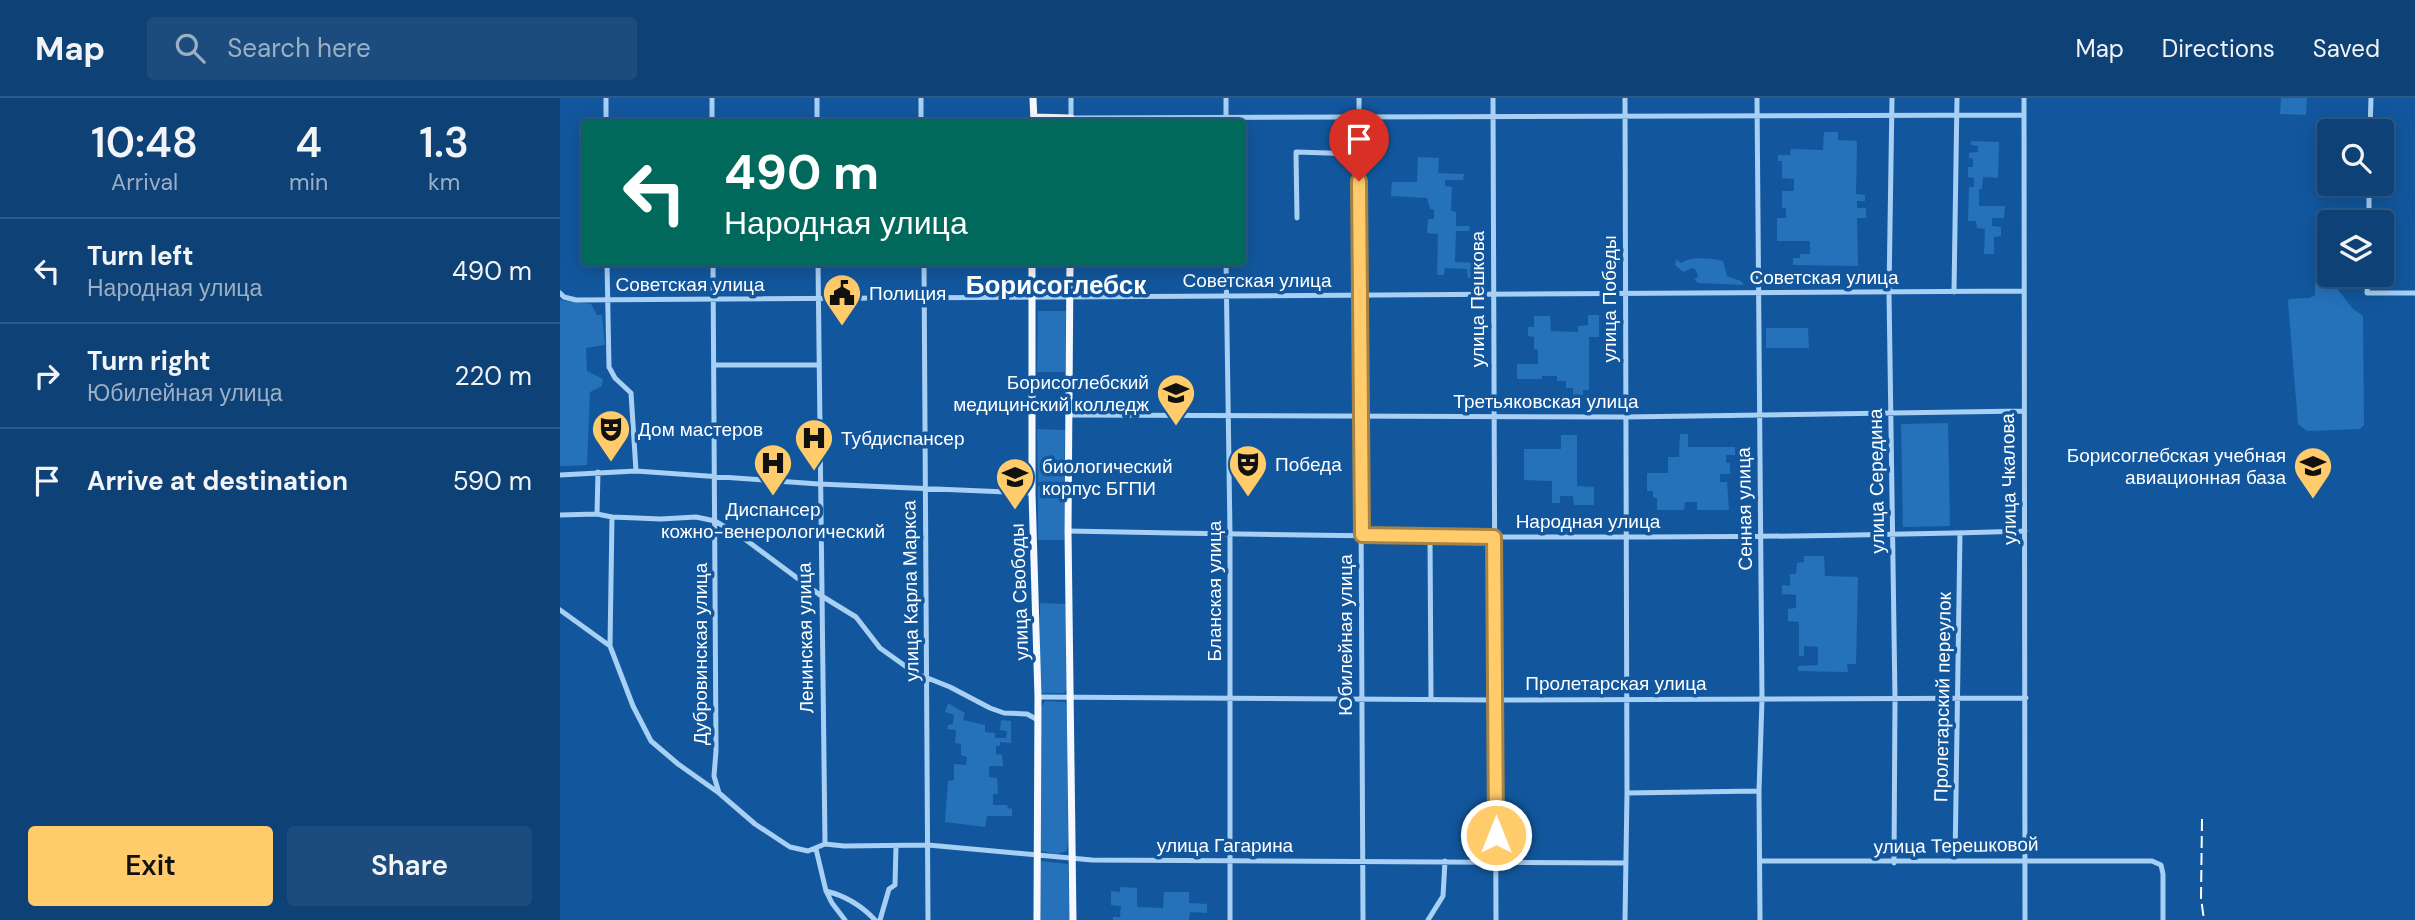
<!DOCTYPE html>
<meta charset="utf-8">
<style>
:root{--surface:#0e4176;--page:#1c4c7e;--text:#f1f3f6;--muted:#9bafc5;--line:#2e5a88;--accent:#ffcb6b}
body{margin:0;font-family:"DM Sans",sans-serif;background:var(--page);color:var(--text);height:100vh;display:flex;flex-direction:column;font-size:26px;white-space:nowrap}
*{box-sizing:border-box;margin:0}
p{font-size:23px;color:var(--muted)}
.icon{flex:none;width:38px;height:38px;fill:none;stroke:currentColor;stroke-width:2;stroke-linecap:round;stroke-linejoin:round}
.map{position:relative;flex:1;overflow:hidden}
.details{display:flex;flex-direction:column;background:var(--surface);width:560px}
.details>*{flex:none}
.banner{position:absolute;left:21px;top:21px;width:665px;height:147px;border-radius:7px;box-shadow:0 4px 18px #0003,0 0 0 2px var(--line);background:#00695c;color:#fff;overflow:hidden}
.fabs{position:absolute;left:1757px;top:21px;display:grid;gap:14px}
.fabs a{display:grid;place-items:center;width:77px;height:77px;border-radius:7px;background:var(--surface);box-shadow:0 4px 18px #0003,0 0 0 2px var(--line);font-size:35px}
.pin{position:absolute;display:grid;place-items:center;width:60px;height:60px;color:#fff;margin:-72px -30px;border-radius:50% 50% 50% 0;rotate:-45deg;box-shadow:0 0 7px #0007}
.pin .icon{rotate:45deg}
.me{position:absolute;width:77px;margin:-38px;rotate:0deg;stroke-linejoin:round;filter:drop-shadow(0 0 5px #0008)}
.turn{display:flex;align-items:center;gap:24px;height:147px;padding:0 28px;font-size:32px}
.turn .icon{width:91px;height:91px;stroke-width:2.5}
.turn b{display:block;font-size:49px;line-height:60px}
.eta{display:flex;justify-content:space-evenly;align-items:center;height:119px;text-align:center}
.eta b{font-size:42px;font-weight:600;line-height:49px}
.cta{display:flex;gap:14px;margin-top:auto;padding:14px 28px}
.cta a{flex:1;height:80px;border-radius:7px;background:var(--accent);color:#111;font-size:28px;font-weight:600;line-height:80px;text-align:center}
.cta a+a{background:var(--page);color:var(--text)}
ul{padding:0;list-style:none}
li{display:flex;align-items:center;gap:21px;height:105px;padding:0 28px;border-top:2px solid var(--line)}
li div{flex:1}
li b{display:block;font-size:26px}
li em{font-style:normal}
header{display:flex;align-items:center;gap:42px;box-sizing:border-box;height:98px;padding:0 35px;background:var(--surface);border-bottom:2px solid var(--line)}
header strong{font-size:33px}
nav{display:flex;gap:38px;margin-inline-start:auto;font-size:24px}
.search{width:490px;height:63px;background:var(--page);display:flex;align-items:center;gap:18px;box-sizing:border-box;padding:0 24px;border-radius:7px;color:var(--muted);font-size:26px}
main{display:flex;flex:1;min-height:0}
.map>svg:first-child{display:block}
</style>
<header>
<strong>Map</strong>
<div class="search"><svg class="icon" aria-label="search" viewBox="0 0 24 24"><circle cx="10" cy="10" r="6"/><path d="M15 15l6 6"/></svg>Search here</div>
<nav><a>Map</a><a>Directions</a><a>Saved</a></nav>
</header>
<main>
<section class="details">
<div class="eta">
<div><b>10:48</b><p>Arrival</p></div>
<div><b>4</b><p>min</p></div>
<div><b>1.3</b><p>km</p></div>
</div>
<ul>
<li><svg class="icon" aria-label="left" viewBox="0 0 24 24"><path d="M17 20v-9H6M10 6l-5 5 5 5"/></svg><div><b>Turn left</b><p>Народная улица</p></div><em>490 m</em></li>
<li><svg class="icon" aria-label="right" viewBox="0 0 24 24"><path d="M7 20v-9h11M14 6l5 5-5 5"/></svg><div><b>Turn right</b><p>Юбилейная улица</p></div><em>220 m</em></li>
<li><svg class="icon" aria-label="arrive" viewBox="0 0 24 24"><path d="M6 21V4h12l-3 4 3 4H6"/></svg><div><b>Arrive at destination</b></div><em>590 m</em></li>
</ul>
<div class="cta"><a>Exit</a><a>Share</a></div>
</section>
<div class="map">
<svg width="1855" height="822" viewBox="0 0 1855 822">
<rect width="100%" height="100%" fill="#12579d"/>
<path fill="#2572bb" d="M1721,0h26l-1,17 -26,-1z
M1264,34h14v8l19,1 -1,53 9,1v6h-8v7h9v10h-9l1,48 -65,-1v-7h7v-4h10v-13h-33v-23h9v-10h-4v-17h12v-12l-12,-1v-17h-4v-6h12l1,-6 32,1z
M1411,43l28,1 -1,36 -15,-1 -1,12h-3v17h26l-1,12h-12v8l9,1v9l-7,1v17h-10l1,-25 -8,-1 -1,-7h-8l1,-34h5v-9l-6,-1v-10h5v-8l-4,-1v-5l9,-1v-6l-7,-1z
M858,59l21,1 -1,15 26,1 -1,6h-18v6l7,1 -1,24 5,1v14h14l-1,5h-13l-1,31 24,1 -1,15h-10l-1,-9 -22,-1 -1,7h-7l1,-41 -11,-1 1,-14h6v-9l-4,-1 -3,-11 -36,-2 1,-14h25z
M1116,161l5,4c10,-7 30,-5 42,-2l4,15 14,5 3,4 -46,-2 -4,-4 4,-2 -2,-7 -3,-2 -10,4 -8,-7z
M1755,184l20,4 18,23 10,7 1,109 -4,4 -53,2 -9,-7 -10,-123 1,-2 20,-1 6,-3z
M0,202l31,4 6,11h5l3,30 -19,3 1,23 16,8 -1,7 -12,6 -3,73 -27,1z
M478,213h28l-1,61h-28z
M1028,217h11v22h-10v53h-6v5h-10v-7h-7v-7h-9v-5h-15v3h-25v-15h21v-14l-4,-1v-12l-6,-1v-9h6v-11h16l1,15 27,1v-6l10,-1z
M1206,230h42l1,20h-43z
M1388,325l2,103 -47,1 -2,-103z
M477,331l28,1 -1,53 -26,-1z
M1120,336h8v13h47v8h-9v8h4v11h-10v8h7l2,28h-32v-8h-12l-1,8h-27v-12l-4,-1v-6h-6v-18h21v-16h11z
M1001,337h16v51l17,1v18h-20l-1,-9h-13v7h-8v-22l-28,-1v-31h37z
M478,388l26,1v53h-26z
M1244,458h20l1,20 33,1 -2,87h-9l1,8 -50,-1v-5l20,-1v-18l-14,-1v10h-5v-34l-11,-1v-12l8,-1v-13l-14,-1v-9l8,1v-12h6l1,-11 7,-1z
M480,505l26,1 1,86 -3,3h-22l-2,-3z
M485,603l20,1 2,7 1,130 -1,12 -10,3 -16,-3 -1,-142z
M388,605l17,10 -2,7 22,5v7l10,1v5h11l1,-7 -7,-1 1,-10 10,1v22l-11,-1v4h-4v8l6,1 1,11h-14v11l8,1 1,16h-5v11h14l1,3 4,1v7h-25l-2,11 -40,-5 3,-41 6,-1v-16l12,1 1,-8 -6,-2v-11l-6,-1 1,-13 -9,-1 1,-4 5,-1 1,-9 -9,-3z
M480,763l28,3 2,56h-29z
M560,789l17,1v19l26,1 1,-16h25v11l18,1v9l-17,-1 -1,8h-76v-3h7l1,-11 -10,-1v-14l9,1z"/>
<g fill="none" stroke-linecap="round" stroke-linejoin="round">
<path stroke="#a8cff4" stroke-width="5" d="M152,0v24
M257,0v24
M361,0v24
M511,0v20l953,-3
M666,0v24
M799,0l4,822
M933,0l3,822
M1197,0l5,601 -3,92 1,129
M1332,0l-3,194 6,407 -1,164
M1464,0l1,822
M46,24v-24
M1810,33l1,-33
M737,120l-1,-66 63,2
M1809,124v-38
M47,164l2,105 6,11 16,15 5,78
M153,164l3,489 -2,25 5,17
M258,164l7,582
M364,164l4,658
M666,164l4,272v386
M1808,177l-1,18h48
M1394,194l3,-194
M0,195l4,4 12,3 1447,-9
M154,267h105
M509,317l556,2 398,-6
M0,377l76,-4 183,13 213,9
M37,416l1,-42
M0,417l37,-1 15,3 49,2 35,-2 19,4 27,16 78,58 36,22 24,31 35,25 35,14 40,21 14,5 23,1 9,5
M52,419l-2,129 23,60 18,35 27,23 41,29 36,31 35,23 18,4 17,-7
M508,433c318,6 638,10 957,0
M870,438l1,163
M0,512l50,36
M478,599l458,3 530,-2
M1067,695l132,-2
M265,746l19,2 84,-1 164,15 534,3
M256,751l10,42c20,5 35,14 49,29
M1200,763h392l9,4 2,9v46
M1395,763l5,-328
M266,793l6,12 13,17
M320,822l9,-31 6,-4 1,-39
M868,822l15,-24 2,-35
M1065,822l2,-127 -2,-695"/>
<path stroke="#f5f9ff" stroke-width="7" d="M473,0l1,24
M474,19l37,1v4
M472,164v231l6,204 -1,223
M510,164l-2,269 5,389"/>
<path stroke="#fff" stroke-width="2" stroke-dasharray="12 5" stroke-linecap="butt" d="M1642,721l-1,79 3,22"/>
</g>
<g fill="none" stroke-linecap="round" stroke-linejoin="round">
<g stroke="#a68446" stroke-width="18">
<path id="route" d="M799,83l3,354 132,2 2,298"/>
</g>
<use href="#route" stroke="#ffcb6b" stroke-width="12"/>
</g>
<defs>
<g id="civic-pin" transform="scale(2.0125)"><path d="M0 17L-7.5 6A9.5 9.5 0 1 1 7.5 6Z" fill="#ffcb6b" stroke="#12579d"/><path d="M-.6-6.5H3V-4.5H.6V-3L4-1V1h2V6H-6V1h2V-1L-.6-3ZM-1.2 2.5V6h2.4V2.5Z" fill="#111"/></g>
<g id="university-pin" transform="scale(2.0125)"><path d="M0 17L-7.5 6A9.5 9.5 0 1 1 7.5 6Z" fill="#ffcb6b" stroke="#12579d"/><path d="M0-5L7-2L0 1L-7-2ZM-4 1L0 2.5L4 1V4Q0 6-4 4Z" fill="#111"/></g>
<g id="theatre-pin" transform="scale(2.0125)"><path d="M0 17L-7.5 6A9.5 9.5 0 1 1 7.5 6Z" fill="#ffcb6b" stroke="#12579d"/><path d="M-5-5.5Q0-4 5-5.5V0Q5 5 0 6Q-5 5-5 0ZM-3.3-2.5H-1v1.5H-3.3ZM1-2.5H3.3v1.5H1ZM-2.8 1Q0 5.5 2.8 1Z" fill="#111"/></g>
<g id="hospital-pin" transform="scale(2.0125)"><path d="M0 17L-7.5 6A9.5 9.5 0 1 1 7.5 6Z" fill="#ffcb6b" stroke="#12579d"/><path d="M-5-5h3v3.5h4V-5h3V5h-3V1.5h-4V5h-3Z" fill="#111"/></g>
</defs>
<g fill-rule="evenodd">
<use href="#civic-pin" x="282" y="195"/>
<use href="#university-pin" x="616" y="295"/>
<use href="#theatre-pin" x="51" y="331"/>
<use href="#hospital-pin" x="254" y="340"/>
<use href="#hospital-pin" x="213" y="365"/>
<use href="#theatre-pin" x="688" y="366"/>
<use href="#university-pin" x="1753" y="368"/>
<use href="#university-pin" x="455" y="379"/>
</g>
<g text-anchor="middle" stroke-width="7" stroke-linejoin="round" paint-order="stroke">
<g font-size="19" fill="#fff" stroke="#12579d">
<text x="1264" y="186">Советская улица</text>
<text x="697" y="189">Советская улица</text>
<text x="130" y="193">Советская улица</text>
<text transform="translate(917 201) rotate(-90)" y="7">улица Пешкова</text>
<text transform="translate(1049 201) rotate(-90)" y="7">улица Победы</text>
<text x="986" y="310">Третьяковская улица</text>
<text transform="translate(1448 381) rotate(-91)" y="7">улица Чкалова</text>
<text transform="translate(1316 383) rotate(-91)" y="7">улица Середина</text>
<text transform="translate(1184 411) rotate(-91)" y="7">Сенная улица</text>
<text x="1028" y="430">Народная улица</text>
<text transform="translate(350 493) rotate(-91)" y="7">улица Карла Маркса</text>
<text transform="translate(654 493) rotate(-90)" y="7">Бланская улица</text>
<text transform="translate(459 494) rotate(-92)" y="7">улица Свободы</text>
<text transform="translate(785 537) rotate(-90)" y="7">Юбилейная улица</text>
<text transform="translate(245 540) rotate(-91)" y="7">Ленинская улица</text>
<text transform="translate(140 556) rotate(-90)" y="7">Дубровинская улица</text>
<text x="1056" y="592">Пролетарская улица</text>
<text transform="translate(1382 599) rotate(-89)" y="7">Пролетарский переулок</text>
<text x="665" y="754">улица Гагарина</text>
<text transform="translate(1396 747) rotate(-1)" y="7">улица Терешковой</text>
</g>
<g font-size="19" fill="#fff" stroke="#12579d" text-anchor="start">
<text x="309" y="202">Полиция</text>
<text x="589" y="291" text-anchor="end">Борисоглебский<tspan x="589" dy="22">медицинский колледж</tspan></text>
<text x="78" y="338">Дом мастеров</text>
<text x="281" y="347">Тубдиспансер</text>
<text x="1726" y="364" text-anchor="end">Борисоглебская учебная<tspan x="1726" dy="22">авиационная база</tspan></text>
<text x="715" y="373">Победа</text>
<text x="482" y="375">биологический<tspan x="482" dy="22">корпус БГПИ</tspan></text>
<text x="213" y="418" text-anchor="middle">Диспансер<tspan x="213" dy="22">кожно-венерологический</tspan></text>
</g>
<g font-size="26" font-weight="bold" fill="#fff" stroke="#12579d">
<text x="496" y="196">Борисоглебск</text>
</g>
</g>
</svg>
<div class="fabs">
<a><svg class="icon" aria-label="search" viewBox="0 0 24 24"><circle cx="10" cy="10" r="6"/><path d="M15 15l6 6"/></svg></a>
<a><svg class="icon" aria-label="layers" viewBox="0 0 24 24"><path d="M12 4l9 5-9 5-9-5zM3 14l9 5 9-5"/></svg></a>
</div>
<div class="pin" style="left:799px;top:83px;background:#d93025"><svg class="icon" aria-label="arrive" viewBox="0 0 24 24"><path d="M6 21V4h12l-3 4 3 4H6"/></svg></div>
<svg class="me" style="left:936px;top:737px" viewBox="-20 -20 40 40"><circle r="17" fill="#ffcb6b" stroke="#fff" stroke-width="3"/><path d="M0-11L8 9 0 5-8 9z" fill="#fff"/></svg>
<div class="banner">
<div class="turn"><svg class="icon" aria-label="left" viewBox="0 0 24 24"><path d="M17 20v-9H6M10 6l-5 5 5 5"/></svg><div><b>490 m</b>Народная улица</div></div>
</div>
</div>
</main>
